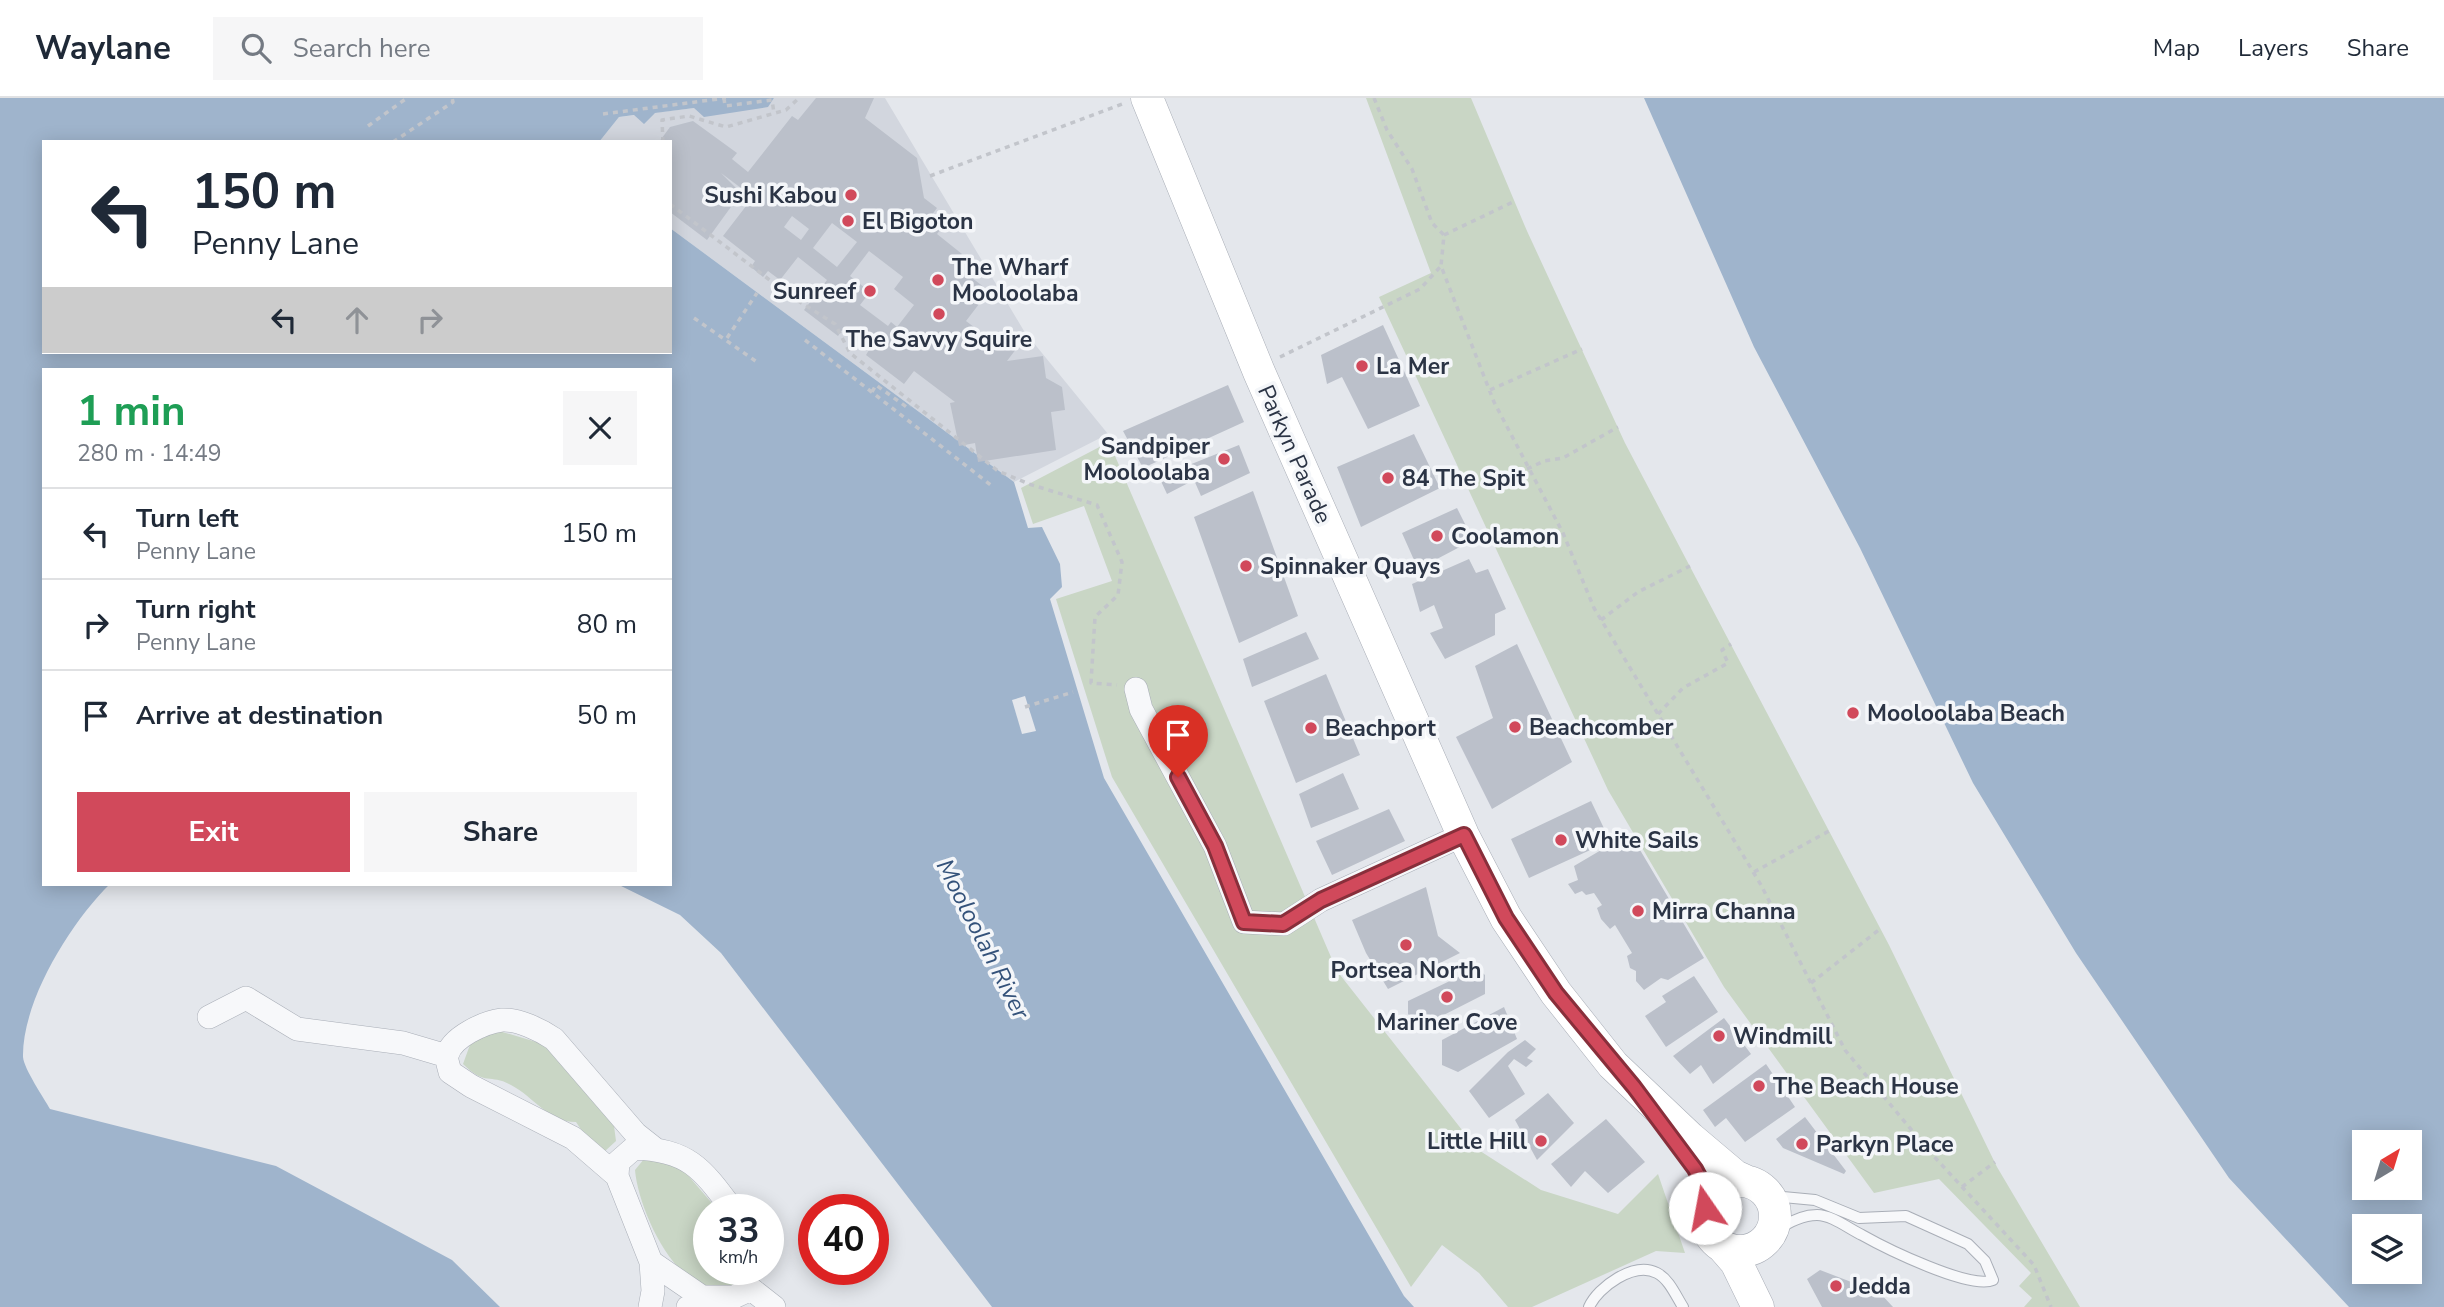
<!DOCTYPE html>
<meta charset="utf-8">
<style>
:root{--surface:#fff;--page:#f6f6f7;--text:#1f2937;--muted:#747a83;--line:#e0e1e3;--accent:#d1495b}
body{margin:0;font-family:"Nunito Sans",sans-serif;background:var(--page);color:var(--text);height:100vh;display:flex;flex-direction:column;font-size:26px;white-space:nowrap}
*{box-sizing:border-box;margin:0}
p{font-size:23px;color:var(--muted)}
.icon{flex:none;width:38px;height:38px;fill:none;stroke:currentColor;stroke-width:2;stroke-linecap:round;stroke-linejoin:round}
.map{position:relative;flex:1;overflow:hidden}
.side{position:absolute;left:42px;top:270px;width:630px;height:518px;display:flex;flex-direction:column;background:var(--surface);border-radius:0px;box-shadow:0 4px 18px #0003}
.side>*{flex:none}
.hud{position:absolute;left:42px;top:42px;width:630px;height:214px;border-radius:0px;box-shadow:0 4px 18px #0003;background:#fff;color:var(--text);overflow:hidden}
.needle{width:46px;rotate:38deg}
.tools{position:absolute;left:2352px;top:1032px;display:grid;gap:14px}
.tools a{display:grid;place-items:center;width:70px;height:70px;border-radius:0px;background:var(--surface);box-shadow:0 4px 18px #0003;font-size:35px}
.speed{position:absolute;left:693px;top:1096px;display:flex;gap:14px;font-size:35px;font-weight:700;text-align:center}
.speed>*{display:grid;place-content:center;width:91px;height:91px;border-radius:50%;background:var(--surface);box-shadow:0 4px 18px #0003;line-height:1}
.speed small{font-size:18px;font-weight:400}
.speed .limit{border:10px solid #d22;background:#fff;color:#111}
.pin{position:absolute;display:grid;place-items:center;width:60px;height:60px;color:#fff;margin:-72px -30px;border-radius:50% 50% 50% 0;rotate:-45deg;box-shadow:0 0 7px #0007}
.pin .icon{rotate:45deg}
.me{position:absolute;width:77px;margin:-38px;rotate:348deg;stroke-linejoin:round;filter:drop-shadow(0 0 5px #0008)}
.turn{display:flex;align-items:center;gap:24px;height:147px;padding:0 35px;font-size:32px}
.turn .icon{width:91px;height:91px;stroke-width:2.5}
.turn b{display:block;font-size:49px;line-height:60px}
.lanes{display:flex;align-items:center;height:66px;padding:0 35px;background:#0003;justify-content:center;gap:35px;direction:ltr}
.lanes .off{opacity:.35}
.round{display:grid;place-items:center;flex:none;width:74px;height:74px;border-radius:0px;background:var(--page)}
.headline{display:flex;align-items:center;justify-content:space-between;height:119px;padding:0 35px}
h1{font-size:42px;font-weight:700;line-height:52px;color:#1e9e55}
.primary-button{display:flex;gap:14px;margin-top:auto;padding:14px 35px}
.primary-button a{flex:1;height:80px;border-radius:0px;background:var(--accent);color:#fff;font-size:28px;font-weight:700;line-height:80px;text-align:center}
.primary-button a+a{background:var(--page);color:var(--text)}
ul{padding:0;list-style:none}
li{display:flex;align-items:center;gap:21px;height:91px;padding:0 35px;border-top:2px solid var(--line)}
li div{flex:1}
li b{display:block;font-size:26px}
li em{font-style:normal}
header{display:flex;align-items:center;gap:42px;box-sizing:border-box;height:98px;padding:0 35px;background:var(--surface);border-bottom:2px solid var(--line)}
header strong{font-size:33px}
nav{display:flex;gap:38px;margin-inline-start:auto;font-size:24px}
.search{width:490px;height:63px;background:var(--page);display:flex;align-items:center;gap:18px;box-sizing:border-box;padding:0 24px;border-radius:0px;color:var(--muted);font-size:26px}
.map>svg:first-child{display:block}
</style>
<header>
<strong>Waylane</strong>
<div class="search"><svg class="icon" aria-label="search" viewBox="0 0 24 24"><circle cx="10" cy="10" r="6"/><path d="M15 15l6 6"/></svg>Search here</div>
<nav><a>Map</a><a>Layers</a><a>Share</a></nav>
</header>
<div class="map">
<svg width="2444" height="1209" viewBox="0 0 2444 1209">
<rect width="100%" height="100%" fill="#e4e7ec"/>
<path fill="#d2d6de" d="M774,0h111l139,233 84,103 -94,48 -344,-254v-86h-71l20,-25 75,-9 73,-1z"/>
<path fill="#c9d6c5" d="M1366,0h105l56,133 98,212 264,502 108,222 83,140h-56l8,-9 -13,-12 12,-13 -92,-94 -65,14 -150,-206 -116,-197 -229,-493 52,-24z
M1109,344l228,529 140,178 64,41 77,24 40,-40 27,79 -29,-2 -124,56h-24l-29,-34 -37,-28 -31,42 -299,-510 -56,-178 56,-18 -28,-75 -51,18 -12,-36z
M496,932l47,14 71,82 2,15 -12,11 -14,-9 -14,-21c-28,0 -42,-25 -65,-37 -21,-12 -25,2 -48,-21l8,-22z
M663,1060l23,15 31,36h-8v60h30l-3,14 -9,7c-8,-2 -19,-2 -27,-6 -34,-15 -62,-79 -65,-114l9,-11z"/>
<path fill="#9fb4cc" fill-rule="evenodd" d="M0,0h774l-6,9 -64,10 -10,-9 -39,5 -11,11 -10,-9 -15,2 -20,25h-555v210h626v-124l344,254 14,46 14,-1 18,37 2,23 -12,12 54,179 300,518 10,11h-422l-271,-354 -41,-38 -63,-31h53v-515h-626v515h66c-39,38 -88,117 -87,173 1,12 21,41 27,52l226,57 176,94 48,47h-500z
M1644,0h800v1209h-95l-120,-129 -153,-225 -103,-170 -113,-235 -106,-201zM2364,1045h46v45h-46zM2364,1129h46v45h-46z"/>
<path fill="#e4e7ec" d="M1025,598l11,35 -14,3 -10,-34z"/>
<path fill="#bbc0ca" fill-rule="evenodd" d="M816,0h58l-9,20 52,40 7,40 13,10 -9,12 12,10 -3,4 25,20 -8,10 35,27 -23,30 29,22 12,-15 16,12 -16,21 36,-5 3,22 16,9 3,23 -14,2 5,38 -78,12 -3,-19 -16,3 -9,-43 5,-1 -41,-31 -10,13 -38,-29 3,-5 -27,-20 -4,6 -34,-26 23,-30 -29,-23 -18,23 -12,-9 -5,6 -12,-10 4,-6 -32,-25 30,-39 -32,-24 20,20 -34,47 -37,-28v-70h-11l11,-15 23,-6 44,32 -5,6 16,13 44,-56 6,4zM792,118l17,13 -8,11 -17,-13zM832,125l25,19 -20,25 -24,-19zM869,153l34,26 -9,12 20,16 -17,22 -6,-5 -3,4 -28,-21 10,-13 -20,-16z
M1383,227l37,81 -52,23 -26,-52 -15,7 -6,-29z
M1228,287l16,37 -101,46 -20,-37z
M1414,336l26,54 -79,39 -24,-60z
M1239,347l11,28 -49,23 -7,-16 -27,14 -8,-17z
M1253,393l45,125 -59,27 -45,-126z
M1457,410l16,32 -55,29 -16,-36z
M1469,461l7,14 12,-4 18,40 -11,5v21l-50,24 -15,-26 13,-5 -9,-23 -14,7 -8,-28z
M1306,534l13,27 -67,28 -9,-28z
M1517,546l55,118 -80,47 -36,-72 37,-19 -18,-52z
M1326,576l34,81 -64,28 -32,-82z
M1343,675l16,36 -48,19 -12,-34z
M1591,703l19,40 -81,37 -18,-39z
M1389,711l16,32 -73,34 -16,-34z
M1630,735l74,125 -36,22 -7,-2 -17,12 -8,-9v-10l-6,-3 -3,-12 5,-3 -17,-28 -5,4 -9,-10 -4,-11 5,-3 -8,-12 -8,2 -4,-4 -7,3 -7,-10 10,-4 -4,-14z
M1426,789l12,49 22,17 -72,36 -22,-36 -14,-33z
M1477,870l8,7v19l-63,32 -14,-12v-13z
M1694,878l24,36 -52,35 -21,-31 21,-14 -4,-6z
M1504,909l13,32 -59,33 -16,-7v-25z
M1724,920l27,36 -38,30 -12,-19 -11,9 -17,-18z
M1525,942l11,9 -9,9 6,3 -7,6 -12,-8 -6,7 17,28 -36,24 -20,-27 39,-39z
M1766,966l29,43 -50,35 -19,-24 -11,9 -12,-17z
M1548,995l26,30 -37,37 -22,-40z
M1805,1019l41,54 -2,3 -61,-26 -7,-9z
M1606,1021l39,43 -37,31 -23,-22 -14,16 -20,-23z
M1820,1172l60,23 13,14h-71l-15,-28z"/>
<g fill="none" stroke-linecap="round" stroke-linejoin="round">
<g stroke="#a9aeb7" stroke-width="12">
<path id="lane" d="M1760,1089l23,10 32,3 44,18 47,-2 62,28 17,17 8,19c-23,10 -108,-32 -131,-45 -13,-6 -30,-20 -45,-20 -18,0 -34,10 -48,21
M1589,1209c9,-20 45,-46 68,-34 12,6 19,23 26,34"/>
</g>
<g stroke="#a9aeb7" stroke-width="24">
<path id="street" d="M1136,591l5,20 74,137 29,76 40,2 37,-24 142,-65
M209,919l37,-19 51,31 106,14 44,13
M617,1078l1,-14 16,-14c54,2 67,19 98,61
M651,1164l51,35
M751,1191l23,18
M650,1209l3,-16 -2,-29 -34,-86 -44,-38 -102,-52 -21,-14c-1,-5 -4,-12 -3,-16 4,-19 38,-34 55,-36 16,-1 39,10 52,19l82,95 19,15
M688,1209l14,-10h32l17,-8"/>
</g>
<g stroke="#a9aeb7" stroke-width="33">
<path id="secondary" d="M1147,0l112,274 204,463 43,83 50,75 57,72 77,73 45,38 11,5
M1705 1118a35 35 0 1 1 70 0a35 35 0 1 1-70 0Z
M1722,1148l14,16 22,45"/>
</g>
<path stroke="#c2c5cb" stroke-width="3.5" stroke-dasharray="5 5" stroke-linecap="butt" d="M724,0l1,8 47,-6 2,13
M1374,0l13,32 25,39 20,54 12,12 -3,31 53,136 69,131 31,75 167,277 84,165 84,101 105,114 17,42
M603,16l123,-16
M368,28l39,-28
M393,44l60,-40 -1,-4
M663,44l-1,-22 27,-4 37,11 60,-17 13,-12
M930,78l192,-72
M670,106l122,93 43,27 15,29 148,118 31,13 68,21 25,57 -4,33 -23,22 -4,66 26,2
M1444,137l71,-34
M694,220l63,44
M727,240l30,-45
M805,242l187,146
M1280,259l140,-68 21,-23
M1490,292l92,-41
M872,294l4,-7 32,23 2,-2
M1527,371l17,-8 19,-3 55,-31
M1601,522l37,-28 52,-26
M1025,609l48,-15
M1658,616l25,-26 45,-25 -6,-13 9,-6
M1754,774l75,-41
M1811,885l69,-54
M1962,1089l33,-25"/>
<use href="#lane" stroke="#f7f8fa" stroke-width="10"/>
<use href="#street" stroke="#f7f8fa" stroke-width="23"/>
<use href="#secondary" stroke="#fff" stroke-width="32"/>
</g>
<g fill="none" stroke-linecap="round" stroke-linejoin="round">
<g stroke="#882f3b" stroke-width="18">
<path id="route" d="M1178,679l37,69 29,76 39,2 38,-24 143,-65 42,83 50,75 78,94 61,82 10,19v20"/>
</g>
<use href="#route" stroke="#d1495b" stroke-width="12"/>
</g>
<g fill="#d1495b" stroke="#f4f6f9" stroke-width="2.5">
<circle cx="851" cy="97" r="7"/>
<circle cx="848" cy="123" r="7"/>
<circle cx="938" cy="182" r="7"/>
<circle cx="870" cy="193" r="7"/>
<circle cx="939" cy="216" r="7"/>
<circle cx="1362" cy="268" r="7"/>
<circle cx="1224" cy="361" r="7"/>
<circle cx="1388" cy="380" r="7"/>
<circle cx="1437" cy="438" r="7"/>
<circle cx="1246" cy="468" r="7"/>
<circle cx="1853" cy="615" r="7"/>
<circle cx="1515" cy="629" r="7"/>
<circle cx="1311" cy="630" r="7"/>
<circle cx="1561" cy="742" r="7"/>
<circle cx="1638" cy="813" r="7"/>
<circle cx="1406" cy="847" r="7"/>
<circle cx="1447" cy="899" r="7"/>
<circle cx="1719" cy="938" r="7"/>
<circle cx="1759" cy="988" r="7"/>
<circle cx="1541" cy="1043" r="7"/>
<circle cx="1802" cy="1046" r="7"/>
<circle cx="1836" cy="1188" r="7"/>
</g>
<g text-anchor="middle" stroke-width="7" stroke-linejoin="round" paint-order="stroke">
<g font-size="23" font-weight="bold" fill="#2b3445" stroke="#f4f6f9" text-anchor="start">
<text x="837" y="105" text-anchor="end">Sushi Kabou</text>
<text x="862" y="131">El Bigoton</text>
<text x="952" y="177">The Wharf<tspan x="952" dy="26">Mooloolaba</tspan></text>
<text x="856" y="201" text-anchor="end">Sunreef</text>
<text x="939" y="249" text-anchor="middle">The Savvy Squire</text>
<text x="1376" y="276">La Mer</text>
<text x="1210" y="356" text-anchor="end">Sandpiper<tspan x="1210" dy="26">Mooloolaba</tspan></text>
<text x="1402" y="388">84 The Spit</text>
<text x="1451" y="446">Coolamon</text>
<text x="1260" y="476">Spinnaker Quays</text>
<text x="1867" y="623">Mooloolaba Beach</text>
<text x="1529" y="637">Beachcomber</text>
<text x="1325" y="638">Beachport</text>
<text x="1575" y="750">White Sails</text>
<text x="1652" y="821">Mirra Channa</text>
<text x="1406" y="880" text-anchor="middle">Portsea North</text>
<text x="1447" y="932" text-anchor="middle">Mariner Cove</text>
<text x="1733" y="946">Windmill</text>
<text x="1773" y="996">The Beach House</text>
<text x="1527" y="1051" text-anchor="end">Little Hill</text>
<text x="1816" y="1054">Parkyn Place</text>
<text x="1850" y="1196">Jedda</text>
</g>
<g font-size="23" fill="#2b3445" stroke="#f4f6f9">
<text transform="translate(1295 356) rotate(66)" y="8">Parkyn Parade</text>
</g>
<g font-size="24" font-style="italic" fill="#34527a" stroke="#f4f6f9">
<text transform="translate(983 841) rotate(63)" y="8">Mooloolah River</text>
</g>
</g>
</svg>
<div class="tools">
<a><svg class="needle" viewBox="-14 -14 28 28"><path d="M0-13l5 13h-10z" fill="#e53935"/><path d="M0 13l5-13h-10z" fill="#747a83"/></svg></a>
<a><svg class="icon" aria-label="layers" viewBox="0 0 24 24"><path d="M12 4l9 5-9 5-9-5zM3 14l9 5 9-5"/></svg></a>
</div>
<div class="speed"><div>33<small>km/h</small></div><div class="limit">40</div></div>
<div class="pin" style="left:1178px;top:679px;background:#d93025"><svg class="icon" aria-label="arrive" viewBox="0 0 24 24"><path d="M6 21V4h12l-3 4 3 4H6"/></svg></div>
<svg class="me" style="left:1705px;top:1110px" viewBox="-20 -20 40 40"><circle r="19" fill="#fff"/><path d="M0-13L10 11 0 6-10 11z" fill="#d1495b"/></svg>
<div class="hud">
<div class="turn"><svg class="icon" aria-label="left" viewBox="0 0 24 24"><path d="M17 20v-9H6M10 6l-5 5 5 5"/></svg><div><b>150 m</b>Penny Lane</div></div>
<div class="lanes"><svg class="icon" aria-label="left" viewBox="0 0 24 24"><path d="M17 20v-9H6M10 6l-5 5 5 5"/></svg><svg class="icon off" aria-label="ahead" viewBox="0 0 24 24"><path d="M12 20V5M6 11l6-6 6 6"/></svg><svg class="icon off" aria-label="right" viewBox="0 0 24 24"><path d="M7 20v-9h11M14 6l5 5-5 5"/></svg></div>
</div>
<section class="side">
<div class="headline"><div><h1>1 min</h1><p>280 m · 14:49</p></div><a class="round"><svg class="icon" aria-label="close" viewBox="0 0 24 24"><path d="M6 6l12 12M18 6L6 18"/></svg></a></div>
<ul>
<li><svg class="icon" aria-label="left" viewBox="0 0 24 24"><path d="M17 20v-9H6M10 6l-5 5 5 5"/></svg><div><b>Turn left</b><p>Penny Lane</p></div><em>150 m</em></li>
<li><svg class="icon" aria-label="right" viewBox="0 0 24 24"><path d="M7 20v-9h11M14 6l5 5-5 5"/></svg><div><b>Turn right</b><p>Penny Lane</p></div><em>80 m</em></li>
<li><svg class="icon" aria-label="arrive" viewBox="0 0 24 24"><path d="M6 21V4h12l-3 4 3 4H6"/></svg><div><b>Arrive at destination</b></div><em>50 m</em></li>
</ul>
<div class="primary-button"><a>Exit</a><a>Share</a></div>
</section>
</div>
